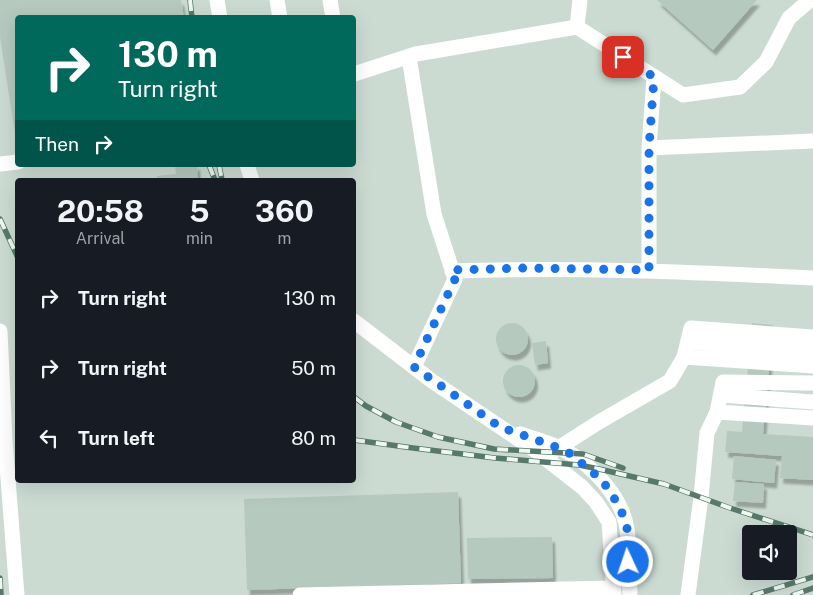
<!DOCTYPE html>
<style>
:root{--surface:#171b24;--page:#242831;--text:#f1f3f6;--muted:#9ea1a6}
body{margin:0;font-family:"Public Sans",sans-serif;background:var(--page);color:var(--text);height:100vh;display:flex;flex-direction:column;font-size:19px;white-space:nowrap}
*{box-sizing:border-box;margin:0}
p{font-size:16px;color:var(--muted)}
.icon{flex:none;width:28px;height:28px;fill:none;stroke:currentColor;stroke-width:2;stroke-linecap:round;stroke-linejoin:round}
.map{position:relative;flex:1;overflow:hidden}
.details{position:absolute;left:15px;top:178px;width:341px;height:305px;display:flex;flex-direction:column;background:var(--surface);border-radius:5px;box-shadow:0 5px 20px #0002}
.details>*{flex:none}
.top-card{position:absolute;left:15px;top:15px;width:341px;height:152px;border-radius:5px;box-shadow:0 5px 20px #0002;background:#00695c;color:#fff;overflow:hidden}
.controls{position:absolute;left:742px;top:525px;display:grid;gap:10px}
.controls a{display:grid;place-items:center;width:55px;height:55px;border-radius:5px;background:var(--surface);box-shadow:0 5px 20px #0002;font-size:25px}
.pin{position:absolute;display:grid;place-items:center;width:42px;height:42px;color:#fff;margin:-21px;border-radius:10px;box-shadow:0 2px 8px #0006}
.me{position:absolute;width:55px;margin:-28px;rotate:357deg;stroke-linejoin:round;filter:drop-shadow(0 0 4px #0008)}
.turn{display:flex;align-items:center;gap:18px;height:105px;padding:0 20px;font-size:22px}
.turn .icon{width:65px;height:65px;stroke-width:2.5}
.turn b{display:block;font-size:35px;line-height:42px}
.then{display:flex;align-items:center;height:48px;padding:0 20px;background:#0003;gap:10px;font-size:19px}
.eta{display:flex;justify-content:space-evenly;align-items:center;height:85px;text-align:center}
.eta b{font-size:30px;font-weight:700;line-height:35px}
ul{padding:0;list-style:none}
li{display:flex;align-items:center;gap:15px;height:70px;padding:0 20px}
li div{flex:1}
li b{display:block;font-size:19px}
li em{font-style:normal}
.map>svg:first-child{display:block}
</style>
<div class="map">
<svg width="813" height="595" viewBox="0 0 813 595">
<defs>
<filter id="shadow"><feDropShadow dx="3" dy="5.5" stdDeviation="1" flood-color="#0004"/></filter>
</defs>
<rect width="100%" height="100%" fill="#ddebe3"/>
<path fill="#cbdbd2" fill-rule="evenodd" d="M0,0h813v595h-813zM18,18h336v147h-336zM18,180h336v300h-336zM751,534h38v37h-38z"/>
<path fill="#b5c9be" filter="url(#shadow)" d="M0,0h181l3,18h-166l-2,122 -16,-103z
M657,0h100l-44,50z
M175,165h22l1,15h-41v-4l19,-2z
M752,323l21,2 -10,109 50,3v43l-33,-2 2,-22 -57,-4 2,-21 15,1z
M496 339a16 16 0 1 1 32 0a16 16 0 1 1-32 0Z
M546,341l2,22 -13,2 -3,-22z
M503 381a16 16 0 1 1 32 0a16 16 0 1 1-32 0Z
M734,456l42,4 -2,23 -42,-4z
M735,482l29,2 -1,19 -30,-2z
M458,492l3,91 -214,7 -3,-91z
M552,537l1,41 -85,1 -1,-41z"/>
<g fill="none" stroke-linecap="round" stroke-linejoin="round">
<path stroke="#fff" stroke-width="15" d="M217,0l3,18
M277,0l3,18
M330,0l3,18
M577,27l3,-27
M409,57l25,157 21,65 -41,88
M354,74l62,-20 161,-27 106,68 57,-8 26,-25 23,-44 21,-18
M649,148l164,-7
M0,164l18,-2
M247,165l5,15
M649,270v-122l5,-71
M452,271c121,-4 241,1 361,7
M354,321l78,60 104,70 46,36 14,15 13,20 5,73
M0,331l5,109 12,155
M689,342l124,10
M684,357l129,9
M721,395l92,7
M717,412l96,6
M520,434c13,4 28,8 40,14 30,14 62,48 67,81 3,22 2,44 3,66
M544,457l55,-35 71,-41 14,-24 7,-29 122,9
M300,595l314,-7
M688,595l13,-98 6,-64 10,-21 6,-30 90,1"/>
<g stroke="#57796b" stroke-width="5.5">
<path id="rail" d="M190,0l2,18
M209,165l6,15
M219,165l3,15
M0,219l18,39
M354,397l12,9 30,16 42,15 56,12 89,5 40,14
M354,440l59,8 82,10 84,7 20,4 65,15 66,24 83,27
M0,578l1,17
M753,595l60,-18
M793,595l20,-7"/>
</g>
<use href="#rail" stroke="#eef8f1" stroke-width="4" stroke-dasharray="11" stroke-linecap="butt"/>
</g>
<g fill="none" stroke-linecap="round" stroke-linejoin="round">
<path stroke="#1a73e8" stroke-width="9" stroke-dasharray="0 16.2" d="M623,57l31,20 -5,71v122l-123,-2 -74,2 3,9 -41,88 86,60 59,21 10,5 33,27 18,27 7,21 1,34"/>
</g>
</svg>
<div class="controls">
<a><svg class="icon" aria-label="sound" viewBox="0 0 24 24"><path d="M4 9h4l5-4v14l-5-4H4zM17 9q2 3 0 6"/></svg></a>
</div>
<div class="pin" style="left:623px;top:57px;background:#d93025"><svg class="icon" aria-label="arrive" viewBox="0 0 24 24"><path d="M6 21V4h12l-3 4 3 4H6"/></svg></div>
<svg class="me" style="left:628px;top:562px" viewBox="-20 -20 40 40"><circle r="17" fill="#1a73e8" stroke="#fff" stroke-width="3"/><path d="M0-11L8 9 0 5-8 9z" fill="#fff"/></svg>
<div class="top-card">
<div class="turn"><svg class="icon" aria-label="right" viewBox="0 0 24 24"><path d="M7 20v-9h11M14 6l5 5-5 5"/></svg><div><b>130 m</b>Turn right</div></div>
<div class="then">Then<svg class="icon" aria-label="right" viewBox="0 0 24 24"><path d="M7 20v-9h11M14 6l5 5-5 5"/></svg></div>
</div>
<section class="details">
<div class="eta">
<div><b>20:58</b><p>Arrival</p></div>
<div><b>5</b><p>min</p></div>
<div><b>360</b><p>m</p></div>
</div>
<ul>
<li><svg class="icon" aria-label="right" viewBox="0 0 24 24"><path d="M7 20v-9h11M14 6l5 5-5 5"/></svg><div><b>Turn right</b></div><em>130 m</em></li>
<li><svg class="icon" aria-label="right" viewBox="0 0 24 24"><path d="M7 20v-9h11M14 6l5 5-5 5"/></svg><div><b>Turn right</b></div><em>50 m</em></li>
<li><svg class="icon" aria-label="left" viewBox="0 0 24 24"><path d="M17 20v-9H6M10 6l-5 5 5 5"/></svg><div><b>Turn left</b></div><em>80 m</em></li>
</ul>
</section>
</div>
